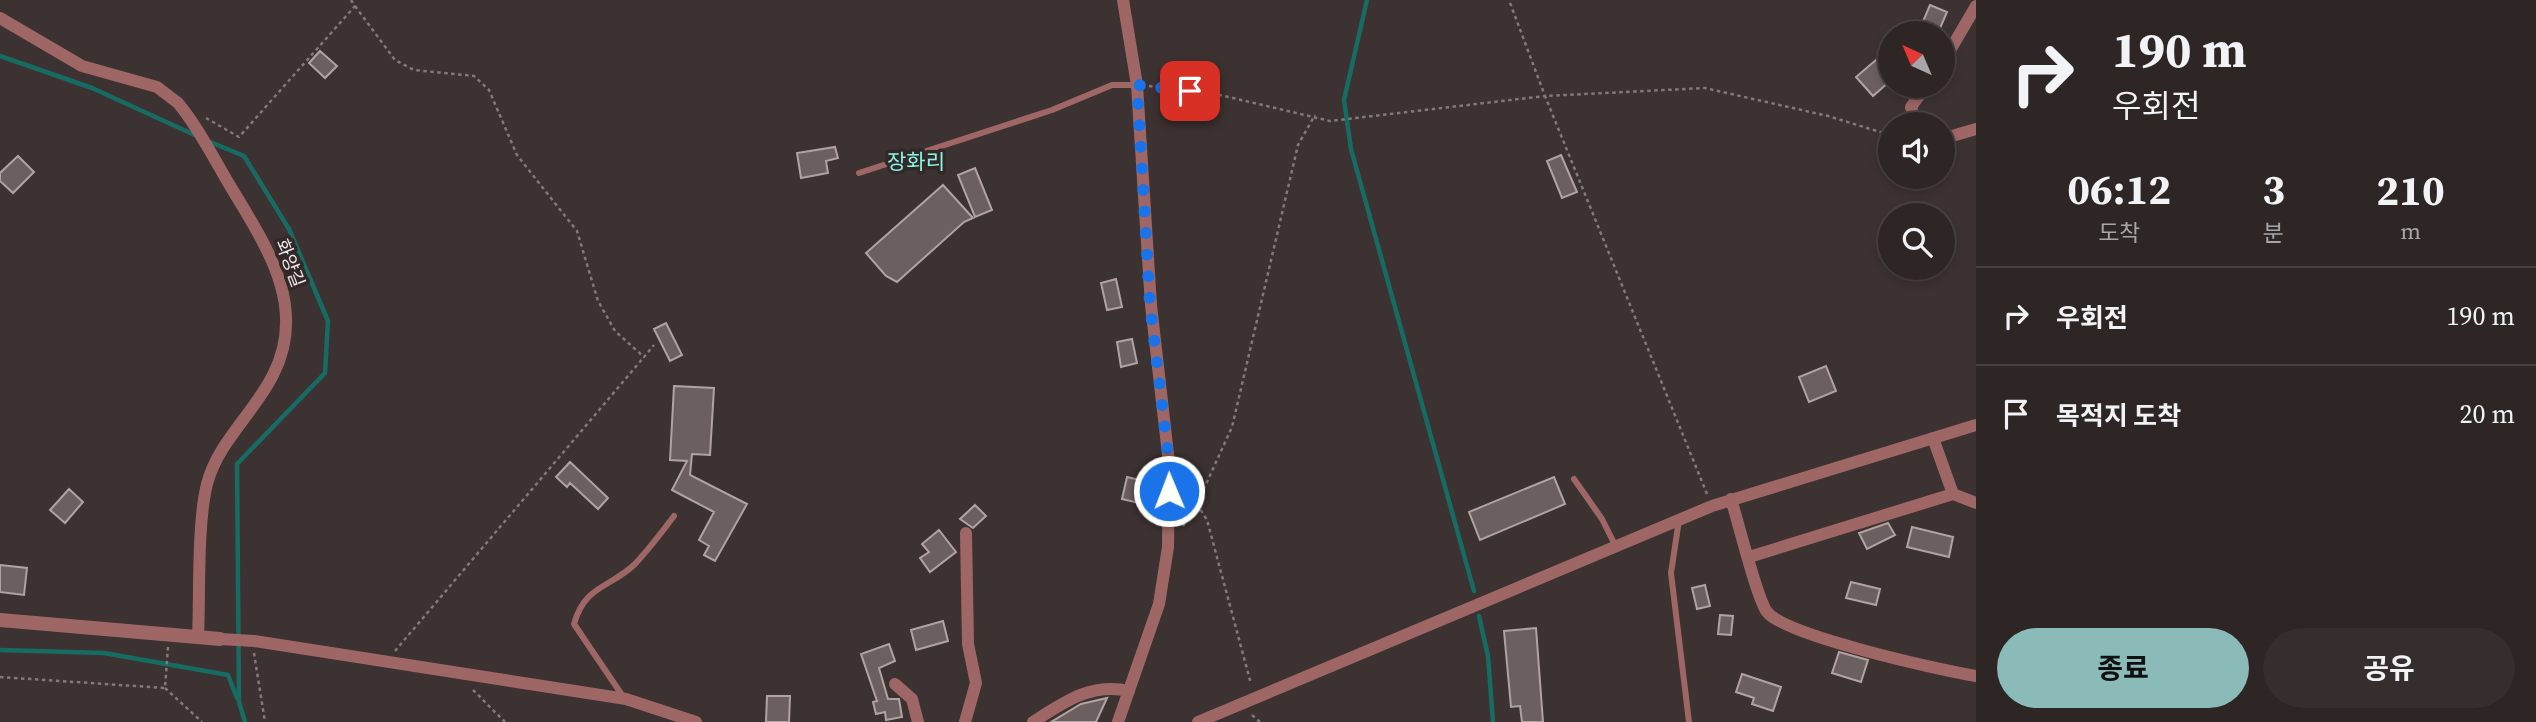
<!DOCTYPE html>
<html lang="ko">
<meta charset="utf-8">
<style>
:root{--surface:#2d2625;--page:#352e2d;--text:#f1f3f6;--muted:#a7a5a7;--line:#484342;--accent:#8bbbb9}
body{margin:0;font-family:"Source Serif 4","Noto Sans KR",serif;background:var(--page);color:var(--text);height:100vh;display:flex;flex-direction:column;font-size:26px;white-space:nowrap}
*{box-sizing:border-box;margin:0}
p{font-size:23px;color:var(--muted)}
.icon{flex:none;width:38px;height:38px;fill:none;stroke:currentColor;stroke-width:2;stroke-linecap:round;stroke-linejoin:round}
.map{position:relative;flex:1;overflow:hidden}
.side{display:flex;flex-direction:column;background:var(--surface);width:560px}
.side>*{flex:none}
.top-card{background:#2d2625;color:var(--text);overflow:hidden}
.needle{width:46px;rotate:316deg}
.buttons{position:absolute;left:1878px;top:21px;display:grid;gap:14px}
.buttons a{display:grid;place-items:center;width:77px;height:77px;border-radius:50%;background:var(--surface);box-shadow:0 4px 10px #0003,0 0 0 2px var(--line);font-size:35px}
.pin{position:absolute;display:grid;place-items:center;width:60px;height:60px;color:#fff;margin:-30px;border-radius:14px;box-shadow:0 4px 10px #0006}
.me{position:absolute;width:77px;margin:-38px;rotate:359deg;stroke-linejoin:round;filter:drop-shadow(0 0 5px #0008)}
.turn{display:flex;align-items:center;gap:24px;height:147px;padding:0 21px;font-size:32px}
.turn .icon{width:91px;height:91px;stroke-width:2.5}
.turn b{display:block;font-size:49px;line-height:60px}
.eta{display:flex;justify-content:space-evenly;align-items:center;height:119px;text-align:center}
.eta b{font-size:42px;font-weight:700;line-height:49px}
.action{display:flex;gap:14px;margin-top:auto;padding:14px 21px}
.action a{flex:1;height:80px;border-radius:42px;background:var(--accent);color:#111;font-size:28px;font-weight:700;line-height:80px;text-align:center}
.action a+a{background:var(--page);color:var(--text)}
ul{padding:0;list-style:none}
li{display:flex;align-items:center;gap:21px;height:98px;padding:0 21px;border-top:2px solid var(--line)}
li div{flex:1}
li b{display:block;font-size:26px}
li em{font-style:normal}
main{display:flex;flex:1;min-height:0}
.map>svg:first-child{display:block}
</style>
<main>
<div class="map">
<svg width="1976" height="722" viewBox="0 0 1976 722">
<rect width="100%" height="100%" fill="#3c3231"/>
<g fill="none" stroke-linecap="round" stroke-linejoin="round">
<path stroke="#166c63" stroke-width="4.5" d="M1367,0l-23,100 7,49 123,442
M0,56l92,32 105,48
M208,141l36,15 45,73 39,92 -3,52 -88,91 2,238 6,20
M1479,616l9,40 5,66
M0,650l104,3 124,22 9,23"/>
</g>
<path fill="#6b605f" stroke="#b0a3a2" stroke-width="2" d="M1930,5l17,7 -9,21h-20z
M1890,48v33l-17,15 -17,-19z
M320,51l17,15 -12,12 -16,-15z
M835,147l3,11 -12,3 2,12 -27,5 -4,-25z
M1561,155l16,37 -15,6 -15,-37z
M18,156l16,16 -21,21 -13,-12v-8z
M975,168l17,42 -17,7 -17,-42z
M943,185l30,33 -9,4 -67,60 -11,-6 -20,-23z
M1116,279l6,28 -15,3 -6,-27z
M666,323l16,32 -12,6 -16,-32z
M1132,339l5,24 -16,4 -4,-25z
M1826,366l10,25 -27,11 -10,-25z
M674,386l40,2 -4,67 -18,-1 -2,21 57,29 -32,57 -11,-6 5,-9 -10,-6 15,-28 -42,-22 15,-29 -17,-1z
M570,462l38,36 -10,11 -28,-26 -3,4 -11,-10z
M1127,477l17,4 -5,22 -17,-4z
M1554,477l11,27 -85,36 -11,-28z
M69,489l14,13 -18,21 -15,-13z
M975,505l11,11 -13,12 -13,-9z
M1888,523l7,12 -28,14 -8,-16z
M1912,527l41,10 -4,20 -42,-10z
M939,530l17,22 -26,20 -10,-14 9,-6 -7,-8z
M0,565l27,3 -3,27 -24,-3z
M1851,582l29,7 -4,16 -30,-7z
M1705,585l5,21 -13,3 -5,-21z
M1720,615l13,1 -2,19 -13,-1z
M943,621l5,20 -32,9 -5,-20z
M1536,628l7,94h-21l-2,-16 -9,1 -7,-76z
M889,644l6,17 -16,7 9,31h11l3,18 -16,3 -1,-8 -9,2 -3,-12 4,-1 -16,-47z
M1839,652l29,8 -7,22 -29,-9z
M1742,674l39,13 -8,24 -21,-7 2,-6 -18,-6z
M767,696h23l-1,26h-23z
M1107,698l-11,24h-45l30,-18z"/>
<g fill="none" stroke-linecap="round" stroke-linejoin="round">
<path stroke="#827978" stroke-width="2.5" stroke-dasharray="3.5 3.5" stroke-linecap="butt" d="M355,6l40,54 19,10 60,6 15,14 28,65 60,76 21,70 17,30 29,26 10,-12
M1149,86l67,8 114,27 215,-25 -36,-96
M206,118l33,19 116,-131 -4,-6
M1707,494l-162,-398 160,-8 123,28 62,19
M1197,504l10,16 44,164
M1183,526l14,-22 35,-77 66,-282 17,-30
M395,651l249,-294
M254,653l11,69
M0,677l165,11 3,-41
M165,688l37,34
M473,690l32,32
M1252,715l8,7"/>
<path stroke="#9e6765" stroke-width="6" d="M859,173l193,-63 60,-25h25
M1574,479l28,40 13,26
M1679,520l-8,53 18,149
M624,698l-50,-74c11,-39 36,-36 61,-60 14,-15 27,-32 39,-48"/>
<path stroke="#9e6765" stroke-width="12" d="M0,18l82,48 75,21 21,16c20,24 35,54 51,81 35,59 80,121 44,191 -19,38 -55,67 -66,109 -10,40 -7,111 -9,154
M1942,64l34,-58
M1916,124l-5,-17 15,-21
M1942,139l34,-10
M1953,494l23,9
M1731,499c7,22 26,100 36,113 19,24 173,58 209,64
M1749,557l204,-63 -20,-56
M220,639l34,2 372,58 70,23
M895,684l17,15 6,23
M965,722l11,-39 -8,-39 -2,-111
M1033,722c30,-19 58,-40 96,-31
M1118,722l41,-118 9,-57 1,-84 -18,-158 -14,-220 -14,-85
M1198,722l514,-216 264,-81"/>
<path stroke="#9e6765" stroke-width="14" d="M0,620l220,19"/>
</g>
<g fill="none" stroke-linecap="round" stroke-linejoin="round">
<path stroke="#1a73e8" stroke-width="12" stroke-dasharray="0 21.6" d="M1169,491v-28l-19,-158 -13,-220 53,6"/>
</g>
<g text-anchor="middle" stroke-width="7" stroke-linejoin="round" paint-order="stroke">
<g font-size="18" fill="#eee7e6" stroke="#322827">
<text transform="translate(290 263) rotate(69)" y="6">화양길</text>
</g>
<g font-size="21" fill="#8bf3e5" stroke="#322827">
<text x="916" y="169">장화리</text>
</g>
</g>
</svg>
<div class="buttons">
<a><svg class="needle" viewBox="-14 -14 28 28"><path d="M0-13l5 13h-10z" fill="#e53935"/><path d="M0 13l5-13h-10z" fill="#a7a5a7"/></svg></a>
<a><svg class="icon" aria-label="sound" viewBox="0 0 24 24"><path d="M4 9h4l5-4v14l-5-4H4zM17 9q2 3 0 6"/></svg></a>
<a><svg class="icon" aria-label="search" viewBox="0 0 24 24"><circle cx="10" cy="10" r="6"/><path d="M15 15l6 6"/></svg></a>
</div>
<div class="pin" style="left:1190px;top:91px;background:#d93025"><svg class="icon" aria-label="arrive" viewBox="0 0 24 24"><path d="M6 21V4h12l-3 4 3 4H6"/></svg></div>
<svg class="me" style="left:1169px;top:491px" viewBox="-20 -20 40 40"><circle r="17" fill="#1a73e8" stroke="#fff" stroke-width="3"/><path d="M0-11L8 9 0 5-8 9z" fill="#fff"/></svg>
</div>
<section class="side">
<div class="top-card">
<div class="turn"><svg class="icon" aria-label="right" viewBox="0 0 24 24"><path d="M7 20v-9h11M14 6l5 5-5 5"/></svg><div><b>190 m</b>우회전</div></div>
</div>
<div class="eta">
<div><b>06:12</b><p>도착</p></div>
<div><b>3</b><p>분</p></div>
<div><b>210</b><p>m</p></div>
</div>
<ul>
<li><svg class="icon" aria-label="right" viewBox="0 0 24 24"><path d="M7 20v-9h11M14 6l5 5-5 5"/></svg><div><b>우회전</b></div><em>190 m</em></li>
<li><svg class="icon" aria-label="arrive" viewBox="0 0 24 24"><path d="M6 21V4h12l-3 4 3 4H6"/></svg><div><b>목적지 도착</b></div><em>20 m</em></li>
</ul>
<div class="action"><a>종료</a><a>공유</a></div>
</section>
</main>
